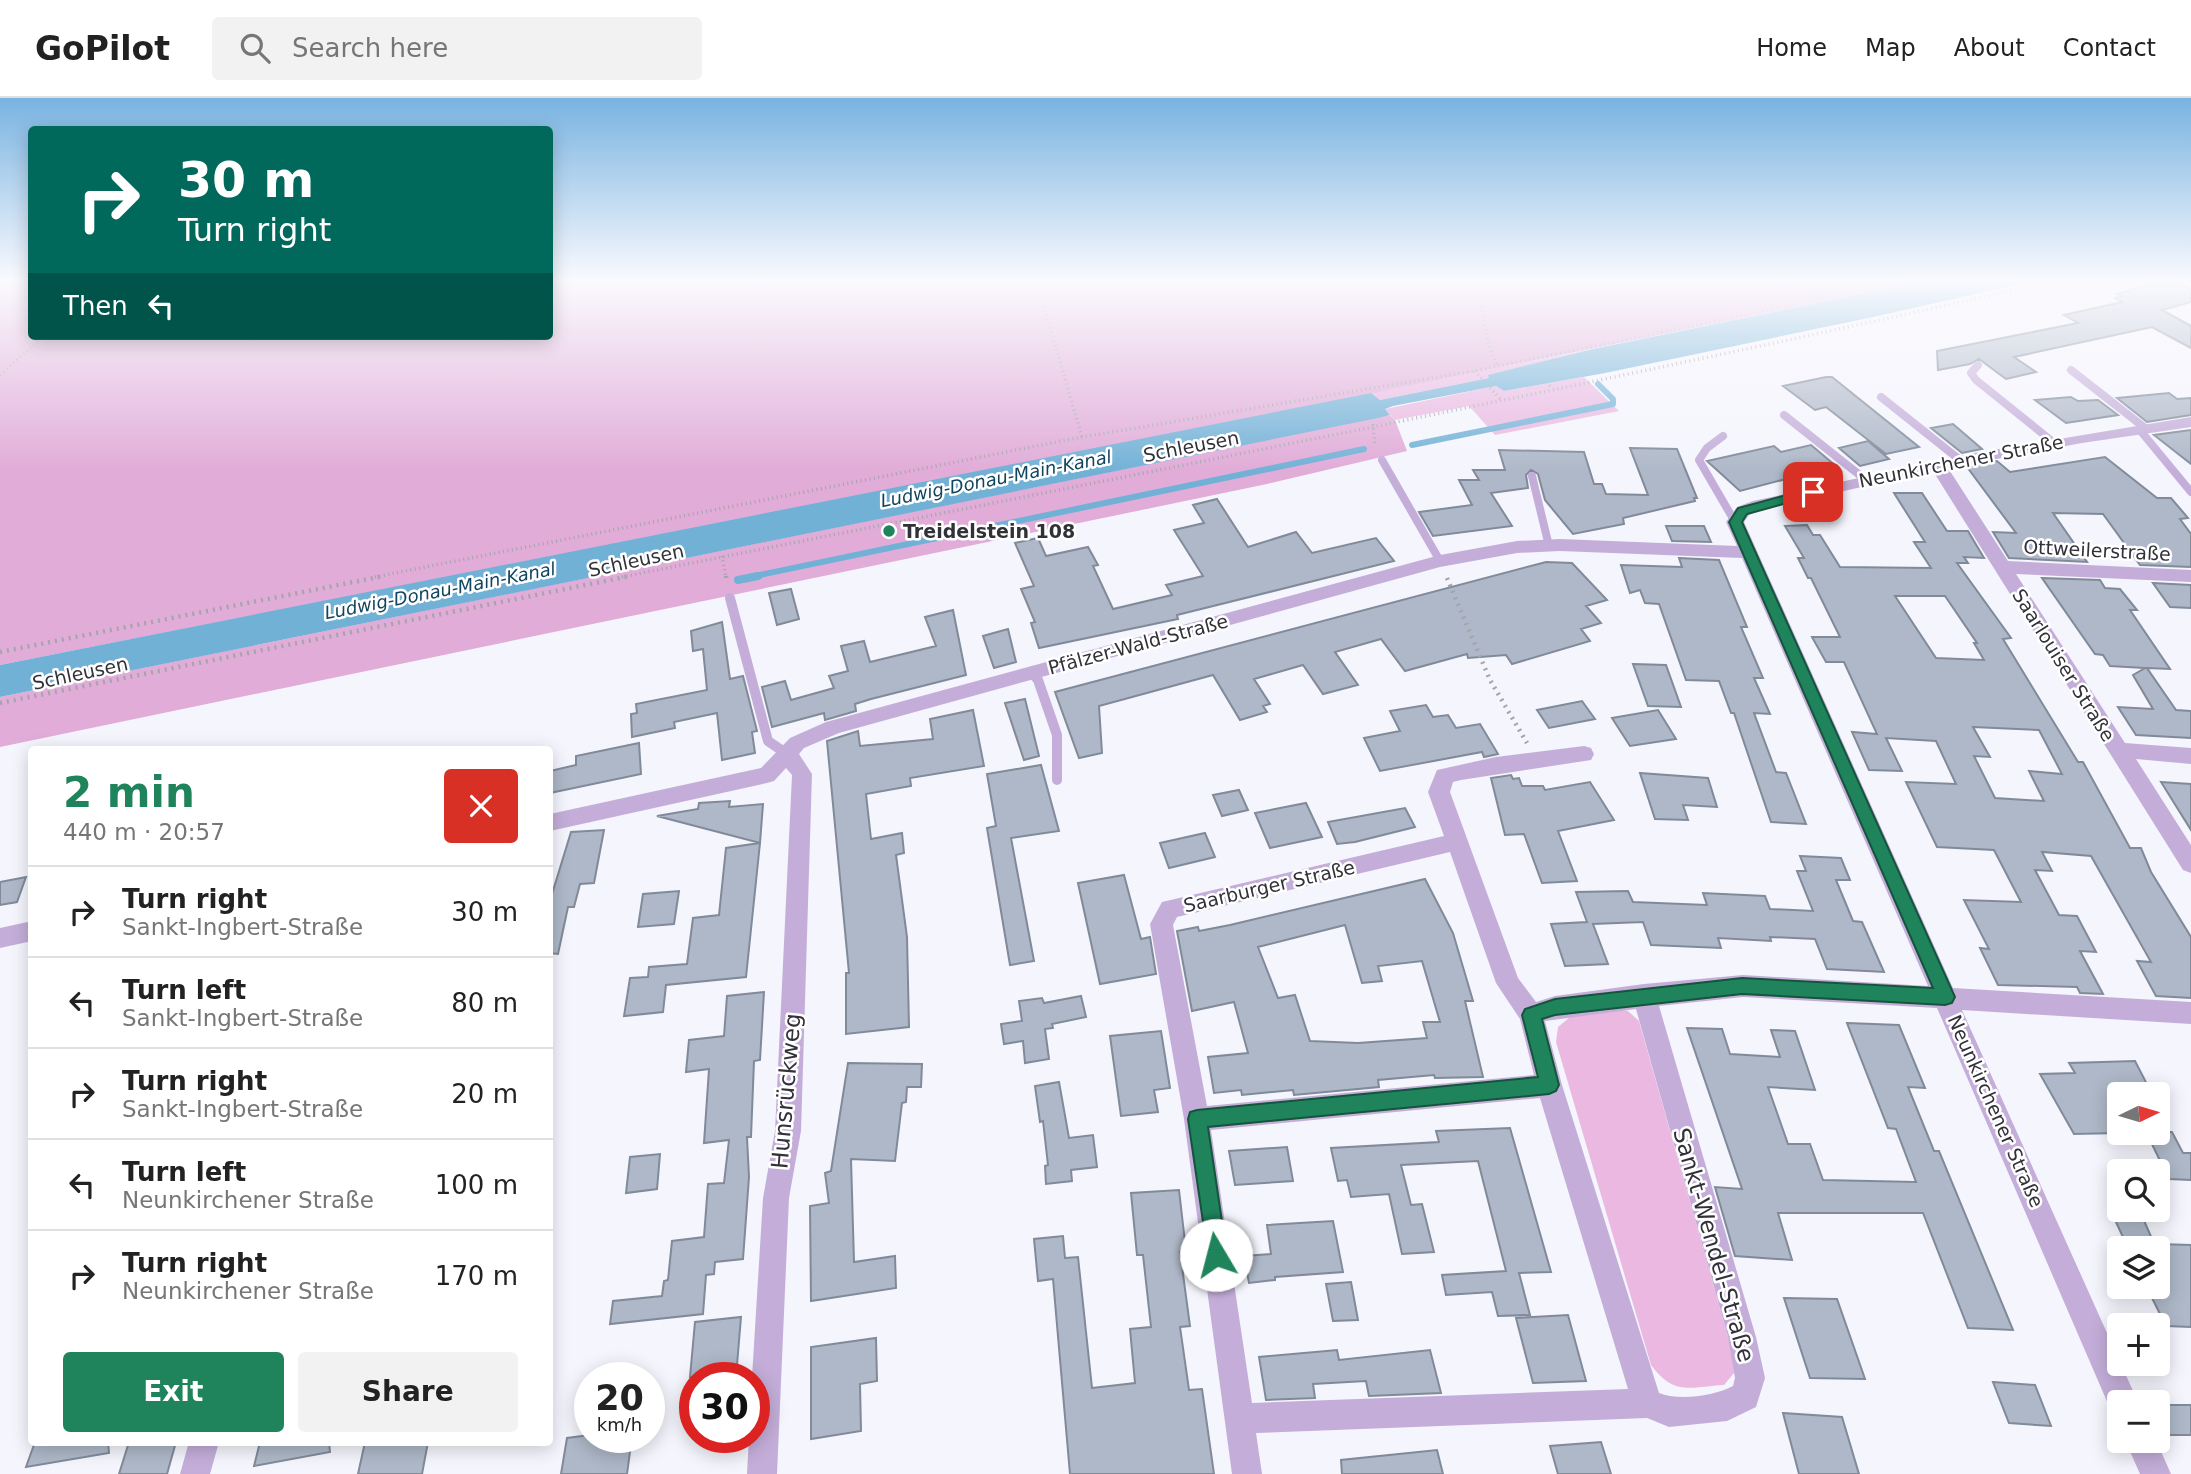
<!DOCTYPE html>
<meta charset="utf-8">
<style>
:root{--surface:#fff;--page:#f2f2f2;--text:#222;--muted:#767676;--line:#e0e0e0;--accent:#1f835c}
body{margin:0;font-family:"DejaVu Sans",sans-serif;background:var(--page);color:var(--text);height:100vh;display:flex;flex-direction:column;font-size:26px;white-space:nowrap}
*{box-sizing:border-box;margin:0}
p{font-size:23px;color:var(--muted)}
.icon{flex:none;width:38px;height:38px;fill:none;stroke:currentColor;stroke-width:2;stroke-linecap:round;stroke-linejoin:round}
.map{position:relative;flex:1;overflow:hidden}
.details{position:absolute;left:28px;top:648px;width:525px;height:700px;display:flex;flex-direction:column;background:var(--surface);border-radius:7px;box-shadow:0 4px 18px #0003}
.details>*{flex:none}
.guide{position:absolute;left:28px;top:28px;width:525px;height:214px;border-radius:7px;box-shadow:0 4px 18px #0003;background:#00695c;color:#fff;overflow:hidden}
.needle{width:46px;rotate:85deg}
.fabs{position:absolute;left:2107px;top:984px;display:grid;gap:14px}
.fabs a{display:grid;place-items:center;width:63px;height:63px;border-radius:7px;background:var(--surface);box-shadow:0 4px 18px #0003;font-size:35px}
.speed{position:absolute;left:574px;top:1264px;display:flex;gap:14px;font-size:35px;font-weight:700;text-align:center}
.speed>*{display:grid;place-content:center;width:91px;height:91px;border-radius:50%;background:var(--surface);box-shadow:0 4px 18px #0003;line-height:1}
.speed small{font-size:18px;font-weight:400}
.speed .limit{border:10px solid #d22;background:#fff;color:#111}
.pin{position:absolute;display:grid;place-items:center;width:60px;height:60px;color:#fff;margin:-30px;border-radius:14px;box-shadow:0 4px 10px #0006}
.me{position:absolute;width:77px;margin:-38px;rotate:352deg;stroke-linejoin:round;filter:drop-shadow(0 0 5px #0008)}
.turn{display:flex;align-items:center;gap:24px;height:147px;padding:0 35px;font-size:32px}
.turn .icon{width:91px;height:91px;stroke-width:2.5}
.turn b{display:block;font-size:49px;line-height:60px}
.then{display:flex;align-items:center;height:66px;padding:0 35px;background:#0003;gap:14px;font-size:26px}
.round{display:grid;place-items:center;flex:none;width:74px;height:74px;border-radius:7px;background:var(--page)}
.overview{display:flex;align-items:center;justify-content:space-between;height:119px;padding:0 35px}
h1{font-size:42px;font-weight:800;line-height:52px;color:var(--accent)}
.action{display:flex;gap:14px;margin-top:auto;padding:14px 35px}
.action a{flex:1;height:80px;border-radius:7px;background:var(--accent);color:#fff;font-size:28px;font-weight:800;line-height:80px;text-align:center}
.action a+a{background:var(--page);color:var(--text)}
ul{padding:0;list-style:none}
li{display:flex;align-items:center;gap:21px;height:91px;padding:0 35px;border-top:2px solid var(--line)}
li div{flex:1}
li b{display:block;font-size:26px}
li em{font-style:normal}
header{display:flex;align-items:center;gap:42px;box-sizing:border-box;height:98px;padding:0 35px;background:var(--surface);border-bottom:2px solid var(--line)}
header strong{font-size:33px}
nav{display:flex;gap:38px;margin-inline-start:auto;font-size:24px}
.search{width:490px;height:63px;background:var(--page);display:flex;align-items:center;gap:18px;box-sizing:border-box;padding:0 24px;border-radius:7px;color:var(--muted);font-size:26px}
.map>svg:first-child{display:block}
</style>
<header>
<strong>GoPilot</strong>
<div class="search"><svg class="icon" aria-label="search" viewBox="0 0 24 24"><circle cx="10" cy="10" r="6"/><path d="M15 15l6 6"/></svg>Search here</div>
<nav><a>Home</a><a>Map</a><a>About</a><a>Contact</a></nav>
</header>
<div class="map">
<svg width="2191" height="1376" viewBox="0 0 2191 1376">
<rect width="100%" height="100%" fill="#f5f5fd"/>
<path fill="#eab8e1" d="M1593,251l-104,26v3l-109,22 -9,-7z
M1584,279l35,34 -124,24 -26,-29 -74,14 -10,-11 111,-23 8,5z
M1618,911l10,2 11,10 94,334 1,18 -10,12c-35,2 -50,11 -73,-20l-95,-323 2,-15 12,-10z"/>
<path fill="#e1acd8" d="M0,182h31l1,56h518v-56h1380l-951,193 -979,192z
M1390,317l5,5 12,31 -140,33 -1267,263v-50z"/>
<path fill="#72b1d6" d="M1930,182h109l-166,37 -268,56 -101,18 -8,-5 -103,20 -8,3 5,6 -12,3 -1378,279v-32l1371,-272 9,7 109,-22 -1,-3 105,-26z"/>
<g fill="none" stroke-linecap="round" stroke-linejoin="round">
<path stroke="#72b1d6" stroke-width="6" d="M1412,347l201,-41v-5l-15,-15
M750,479l614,-128"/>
<path stroke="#72b1d6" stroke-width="8" d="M738,482l20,-4"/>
</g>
<path fill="#aeb8c8" stroke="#808a99" stroke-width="2" fill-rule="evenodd" d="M2158,183l6,3 10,-3 17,9v12l-29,8 29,16v22l-39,-21 -138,30 22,15 -30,7 -27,-20 -9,5 -32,6 -1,-19 141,-28 -14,-8 58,-13 -7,-4 7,-2 -5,-2z
M1826,279h6l87,70 -33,7 -60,-47 -11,3 -32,-24z
M2169,295l8,6 14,-1v17l-44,7 -30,-24z
M2071,299l7,4 20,-1 20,15 -52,8 -31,-23z
M1953,326l29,25 -20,4 -31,-25z
M2191,332v34l-37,-29z
M1868,343l21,18 -29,7 -21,-18z
M1811,347l25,21 -96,25 -33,-30 67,-15 7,6z
M1630,350l47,1 20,49h-3l1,3 -72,17 1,6 -51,10 -28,-34 -7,-26 -7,-4 -5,5 2,13 -37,5 21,33 -79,10 -14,-24 53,-7 -13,-25h20l-6,-10h32l-6,-20 85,2 10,32h8l4,10 42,1z
M2105,359l52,41h14l17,20 -8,1 11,15v33l-51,-2 -37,-51 -50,-1 34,49 -78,-4 -16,-26 23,1 -49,-66 30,-6 13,11z
M1894,395h28l25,38h21l16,27 -20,-1 4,6h-11l54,75 -8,1 75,123h5l47,86h11l10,24 40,65v61l-35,-2 -19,-35 14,1 -60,-106 -49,-4 10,19 -17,-1 24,45 18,1 19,36 -16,-1 23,43 -23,-1 -3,-6 -79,-2 -18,-37 9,1 -25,-49 57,2 -27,-52 -57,-3 -31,-65 50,2 -20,-43 -50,-3 16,33 -33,-1 -17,-38 25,2 -33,-72h-18l-14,-25h28l-29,-59h-3l-10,-20h6l-19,-32 22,-1 6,10h7l20,32 91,1 -17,-26h11zM1895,498h50l32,47h-3l10,17 -48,-2zM1973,629l66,3 23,44 -33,-3 15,30 -49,-3 -21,-42 16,1z
M1217,401l31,48 48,-15 16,21 64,-15 18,23 -217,54 1,4 -139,29 -8,-25 4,-1 -14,-33 13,-3 -19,-43 23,-5 8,18 42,-9 10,18 -5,1 20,43 59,-14 -6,-10 37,-9 -29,-46 30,-7 -11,-18z
M1666,428h38l7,16 -39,-1z
M1679,460l40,2 28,67h-6l22,51h-9l16,36 -16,-1 22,59 10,1 20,51 -35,-2 -37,-109h-3l-12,-32 -33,-1 -27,-76 -14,-1 -5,-13 -10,3 -9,-28 61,2z
M1546,464l26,1 35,37 -21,6 15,17 -20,6 9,12 -78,23 -6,-9 -38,3 -1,-4 -62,17 -24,-32 -46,13 23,33 -35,9 -20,-29 -49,14 16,25 -7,2 4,6 -27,8 -27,-45 -114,31 3,47 -23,5 -24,-66z
M2042,480l58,2 5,8 15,1 17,21h-7l40,59 -23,-1 29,42 15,1v27l-55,-3 -18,-28 35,2 -20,-34 12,-7 -35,-2 -7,-11 -8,-1z
M2153,485l38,2v23l-21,-1z
M791,491l8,30 -22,6 -8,-32z
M953,512l13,65 -95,24 -16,5 1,7 -31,9 -1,-7 -52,14 -10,-40 23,-6 6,19 43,-12 -5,-12 19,-5 -7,-25 23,-5 6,21 66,-16 -11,-29z
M722,524l8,57 13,-3 14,55 -5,1 3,21 -33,7 -5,-47 -43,9 1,6 -43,9 -1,-23 6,-1 -1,-9 71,-14 -4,-41 -10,2 -2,-20z
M1008,531l8,33 -22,6 -11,-32z
M1633,566l33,1 15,42 -33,-1z
M1025,601l14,57 -15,4 -19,-57z
M1582,603l13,18 -46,9 -12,-18z
M1426,607l7,12 15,-2 8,13 24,-4 18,30 -14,3 -2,-5 -102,19 -16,-33 36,-7 -10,-20z
M973,612l11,56 -74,12 1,8 -45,8 5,45 31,-6 2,20 -8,2 11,82 2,90 -63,7v-61h3l-22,-232 31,-10 2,15 73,-7 -3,-20z
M1658,612l18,29 -46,7 -18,-28z
M639,645l2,31 -91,19v-22l26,-6v-9z
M1041,667l18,66 -48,7 23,123 -24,4 -23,-137 9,-2 -9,-52z
M1640,675l68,5 9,29 -34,-2 5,15 -33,-1z
M1511,677l2,4 6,-1 3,8h21l2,4 45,-8 24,38 -56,11 19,50 -35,2 -18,-49 -19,1 -14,-57z
M2161,684l30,2v46z
M1239,692l9,20 -26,6 -9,-21z
M730,703l-1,6 34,-3 -3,39 -103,-27 41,-7 1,-6z
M1306,705l16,34 -52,11 -15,-35z
M1405,710l10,19 -60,15 -18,2 -9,-22z
M604,732l-10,53 -14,1 -6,23h-6l-10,47 -8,-1v-58l2,-1 19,-62z
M1205,735l10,24 -46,11 -9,-25z
M760,745l-14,134 -80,8 -3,27 -39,4 6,-38 18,-1 1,-10 38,-3 6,-46 26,-3 7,-67z
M1800,758l41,2 9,22h-14l17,41 9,1 22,50 -57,-3 -12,-30 -45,-2 1,4 -53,-3 3,10 -70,-3 -8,-23 -50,2 15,40 -43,2 -14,-42 36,-2 -11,-30 52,-1 5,11 74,3 -4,-12 62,3 5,13 43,2 -16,-40h9z
M1124,777l17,64 9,-2 6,37 -56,10 -22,-101z
M26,779l-9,25 -17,3v-23z
M1425,781l28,54 20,68h-8l18,76 -48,1 -1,-3 -56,5 1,7 -85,8 -1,-5 -51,5 -1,-5 -27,3 -6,-36 40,-4 -14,-51 -42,9 -15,-80 21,-4 1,4 31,-6zM1345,827l17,58 20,-2 -4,-15 44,-5 18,61h-17l4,16 -69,5 -48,-2 -15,-46 -17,3 -20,-51z
M679,793l-5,33 -36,3 5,-33z
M764,894l-4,68 -6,1 -3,76h-4l2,40 -6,82 -28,3 -1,12 -8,1 -3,39 -93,10 3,-23 49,-5 2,-15 4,-1 4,-39 32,-4 4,-53 16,-1 5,-43 -25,3 5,-74 -23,3 3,-32 35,-4 3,-40z
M1081,898l5,21 -34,7 1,4 -8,1 4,30 -24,4 -2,-22 -19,3 -3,-20 21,-3 -3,-20 23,-3 2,5z
M1847,925l52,2 26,63 -17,-1 26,64h5l74,179 -45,-2 -45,-115h-145l14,47 -57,-4 -20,-69 27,2 -55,-161 35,1 8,25 50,3 -9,-27 24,1 20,59 -47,-3 20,57h22l13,36 93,2 -20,-53 -8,-1z
M1161,933l9,57 -16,2 4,22 -37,4 -11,-80z
M2135,963l17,33h-33v39l-45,1 -34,-60 35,-1 -6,-10z
M848,965l74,1 -1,23h-14l-1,15 -4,1 -7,58 -44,-2 3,103 41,-6 1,32 -85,13 -1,-95 19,-3 -4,-30 6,-2z
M1059,984l10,56 24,-3 4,32 -26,3 1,11 -26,3 -1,-18 3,-1 -5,-44 -3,1 -5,-36z
M1510,1030l41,144 -32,1 11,42 -32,1 -6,-24 -46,3 -4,-20 64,-4 -28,-110 -77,4 10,40 11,-1 12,48 -32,2 -13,-60 -38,3 -4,-17 -9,1 -7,-33 108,-6 -3,-11z
M2146,1034h26l11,21h8v27l-22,-1z
M1287,1049l6,34 -58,4 -6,-34z
M660,1056l-3,35 -31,4 4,-36z
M1179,1092l7,61 -6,1 10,74 -10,1 9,63 13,-1 12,85h-144l-17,-195 -15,2 -4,-42 29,-3 2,22 13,-1 14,131 43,-5 -5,-54 21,-2 -8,-72h-6l-6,-62z
M2110,1111h29l17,39h-28z
M1333,1123l10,51 -68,5v3l-26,3 -5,-27 27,-2 -4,-29z
M2158,1146l33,1v82l-25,-1 -20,-40h12z
M1351,1184l7,38 -25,1 -7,-37z
M1784,1200l53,1 28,80 -55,-1z
M1568,1217l18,66 -53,2 -17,-65z
M741,1219l-5,60h-46l5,-55z
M876,1240l1,43 -17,3 1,47 -50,8v-92z
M1337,1252l2,10 91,-10 11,43 -72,3 -3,-15 -53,3 2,14 -49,2 -7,-43z
M1993,1284l42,3 16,41 -42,-3z
M2158,1307h33v30h-23l-10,-21z
M1783,1315l59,4 17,57h-60z
M590,1337l42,2 -5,37h-66l6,-36z
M35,1344h73l1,11 -83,14z
M129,1344h47l-9,32h-48z
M260,1344h69l1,10 -76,14z
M365,1344h63l-6,32h-64z
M1601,1344l10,32h-53l-8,-28z
M1437,1352l6,24h-101l-1,-14z"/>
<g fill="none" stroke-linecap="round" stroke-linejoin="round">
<path stroke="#a4a4ac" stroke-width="3.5" stroke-dasharray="1 3.5" stroke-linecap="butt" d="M1036,182l46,157
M1478,182l9,60 10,26
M1475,273l26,29
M0,277l44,-39
M1543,281l9,9
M1373,326l2,22
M722,458l4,21
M375,479l707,-140 392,-66 442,-91
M622,479c479,-96 959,-188 1436,-297"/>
<path stroke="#a4a4ac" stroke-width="4.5" stroke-dasharray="2 5" stroke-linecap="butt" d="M726,478l1,7
M1447,480l43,102 37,63
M0,554l384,-76
M0,605l630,-127"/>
<path stroke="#c4aed9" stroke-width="8" d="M1978,267l-7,8 5,7 77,62
M2071,272l74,58
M1881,299l79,63
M1784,317l82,65
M2139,331l52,63
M1723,338l-16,12 -8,12 36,62
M1382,362l58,101
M1532,378l17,70"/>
<path stroke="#c4aed9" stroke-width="10" d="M730,500l38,143 19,13
M1032,575l6,7 19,55v45"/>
<path fill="#c4aed9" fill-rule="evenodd" d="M2191,319v10l-109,16 -134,25 60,93 183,9v12l-175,-8 109,169 66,5v16l-55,-5 55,86v28l-8,-3 -250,-399 -169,38 -15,6 -5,7 209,466 238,14v22l-229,-14 176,392h-19v13l-7,-2 -175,-405 -194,-11 -84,9 97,331 9,41 -9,29 -29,14 -58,6 -22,-9 -391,15 6,41h-30l-48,-355 -34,-195 12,-22 282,-66 -16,-44 9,-22 59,-13 88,-11 7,2 3,6 -3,6 -130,20 -8,2 -3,10 68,186 18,24 19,-6 89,-12 99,-9 185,11 -186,-428 -182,-7 -43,2 -77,14 -601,166 -35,15 -5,6 13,20 -11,357 -12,67 -12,276h-30l2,-37h5l-2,-60 11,-179 12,-67 17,-356 -6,-7 -12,13 -7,2 -217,48v-17l211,-46 29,-30 36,-16 614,-167 77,-14 43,-2 177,7 -11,-24 11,-15 16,-6 221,-48zM1450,754l46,131 24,36 14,56 -327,31 -34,-181 4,-8zM1636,911l92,328 7,41 -2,8c-18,10 -55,15 -74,7l-97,-308 -17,-64zM1540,1000l88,291 -376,14 -41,-273z
M32,823v20l-32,7v-20z
M2125,1342h31l15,34h-31z
M189,1344h30l-9,32h-30z"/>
</g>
<linearGradient id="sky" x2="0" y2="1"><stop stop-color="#79b3e1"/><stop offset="0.49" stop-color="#fafafe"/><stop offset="1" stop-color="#fafafe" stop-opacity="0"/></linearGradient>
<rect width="2191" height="374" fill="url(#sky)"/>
<path fill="#1f835c" stroke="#14553c" stroke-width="2" d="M1813,390l4,2v5l-70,19 -5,8 213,475 -3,6 -7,2 -203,-11 -187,21 -13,4 17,66 -3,6 -7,3 -341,33 19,128 -3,8 -8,3 -7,-3 -21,-144 2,-7 7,-2 341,-33 -16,-62 3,-6 30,-10 187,-21 191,10 -204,-466 9,-14z"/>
<circle fill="#1f835c" stroke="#fff" stroke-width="2.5" cx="889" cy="433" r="7"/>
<g text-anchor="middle" stroke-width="5" stroke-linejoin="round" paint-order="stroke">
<g font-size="18" font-style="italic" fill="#11455e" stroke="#fff">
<text transform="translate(996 381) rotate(-11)" y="6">Ludwig-Donau-Main-Kanal</text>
<text transform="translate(440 493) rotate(-11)" y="6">Ludwig-Donau-Main-Kanal</text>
</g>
<g font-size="19" fill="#313138" stroke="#fff">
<text transform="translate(1191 348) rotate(-11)" y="7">Schleusen</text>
<text transform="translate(1961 363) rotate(-11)" y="7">Neunkirchener Straße</text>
<text transform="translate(2097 452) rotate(3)" y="7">Ottweilerstraße</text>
<text transform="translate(636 462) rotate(-12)" y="7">Schleusen</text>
<text transform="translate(1138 546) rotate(-15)" y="7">Pfälzer-Wald-Straße</text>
<text transform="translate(2064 567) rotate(58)" y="7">Saarlouiser Straße</text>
<text transform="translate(80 575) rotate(-12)" y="7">Schleusen</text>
<text transform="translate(1269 788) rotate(-13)" y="7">Saarburger Straße</text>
<text transform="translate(1996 1013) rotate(66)" y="7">Neunkirchener Straße</text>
</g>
<g font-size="19" font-weight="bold" fill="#313138" stroke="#fff" text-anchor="start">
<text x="903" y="440">Treidelstein 108</text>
</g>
<g font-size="23" fill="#313138" stroke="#fff">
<text transform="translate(786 993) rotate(-85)" y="8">Hunsrückweg</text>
<text transform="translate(1714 1147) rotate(74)" y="8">Sankt-Wendel-Straße</text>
</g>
</g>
</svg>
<div class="fabs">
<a><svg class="needle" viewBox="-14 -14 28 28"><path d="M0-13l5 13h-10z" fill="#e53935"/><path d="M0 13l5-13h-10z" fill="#767676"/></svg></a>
<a><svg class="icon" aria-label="search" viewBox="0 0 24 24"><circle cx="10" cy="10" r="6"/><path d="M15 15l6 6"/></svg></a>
<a><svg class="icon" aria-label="layers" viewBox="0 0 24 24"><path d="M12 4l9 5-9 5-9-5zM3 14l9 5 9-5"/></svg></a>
<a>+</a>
<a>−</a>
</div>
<div class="speed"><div>20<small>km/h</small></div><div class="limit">30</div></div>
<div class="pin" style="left:1813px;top:394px;background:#d93025"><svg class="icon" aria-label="arrive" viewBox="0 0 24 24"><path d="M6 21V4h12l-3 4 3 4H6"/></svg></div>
<svg class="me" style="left:1216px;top:1157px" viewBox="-20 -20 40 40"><circle r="19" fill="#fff"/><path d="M0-13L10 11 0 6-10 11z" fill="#1f835c"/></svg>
<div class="guide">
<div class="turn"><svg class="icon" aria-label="right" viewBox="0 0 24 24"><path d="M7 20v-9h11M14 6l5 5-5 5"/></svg><div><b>30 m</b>Turn right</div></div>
<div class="then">Then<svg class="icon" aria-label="left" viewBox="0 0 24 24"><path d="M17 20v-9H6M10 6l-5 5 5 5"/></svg></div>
</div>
<section class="details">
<div class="overview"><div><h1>2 min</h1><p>440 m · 20:57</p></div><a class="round" style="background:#d93025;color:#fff"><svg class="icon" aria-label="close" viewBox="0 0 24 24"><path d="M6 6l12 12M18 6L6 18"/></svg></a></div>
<ul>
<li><svg class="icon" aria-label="right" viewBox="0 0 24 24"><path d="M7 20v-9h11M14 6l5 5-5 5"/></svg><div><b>Turn right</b><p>Sankt-Ingbert-Straße</p></div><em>30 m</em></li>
<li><svg class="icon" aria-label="left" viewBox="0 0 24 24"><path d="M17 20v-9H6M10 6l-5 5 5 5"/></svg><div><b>Turn left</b><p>Sankt-Ingbert-Straße</p></div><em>80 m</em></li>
<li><svg class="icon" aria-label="right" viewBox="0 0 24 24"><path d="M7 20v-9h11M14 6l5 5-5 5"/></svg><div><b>Turn right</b><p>Sankt-Ingbert-Straße</p></div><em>20 m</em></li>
<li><svg class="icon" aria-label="left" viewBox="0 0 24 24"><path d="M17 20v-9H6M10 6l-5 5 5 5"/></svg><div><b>Turn left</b><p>Neunkirchener Straße</p></div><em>100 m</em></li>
<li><svg class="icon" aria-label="right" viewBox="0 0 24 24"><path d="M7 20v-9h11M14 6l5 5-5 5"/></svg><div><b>Turn right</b><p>Neunkirchener Straße</p></div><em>170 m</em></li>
</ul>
<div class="action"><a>Exit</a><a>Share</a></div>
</section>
</div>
